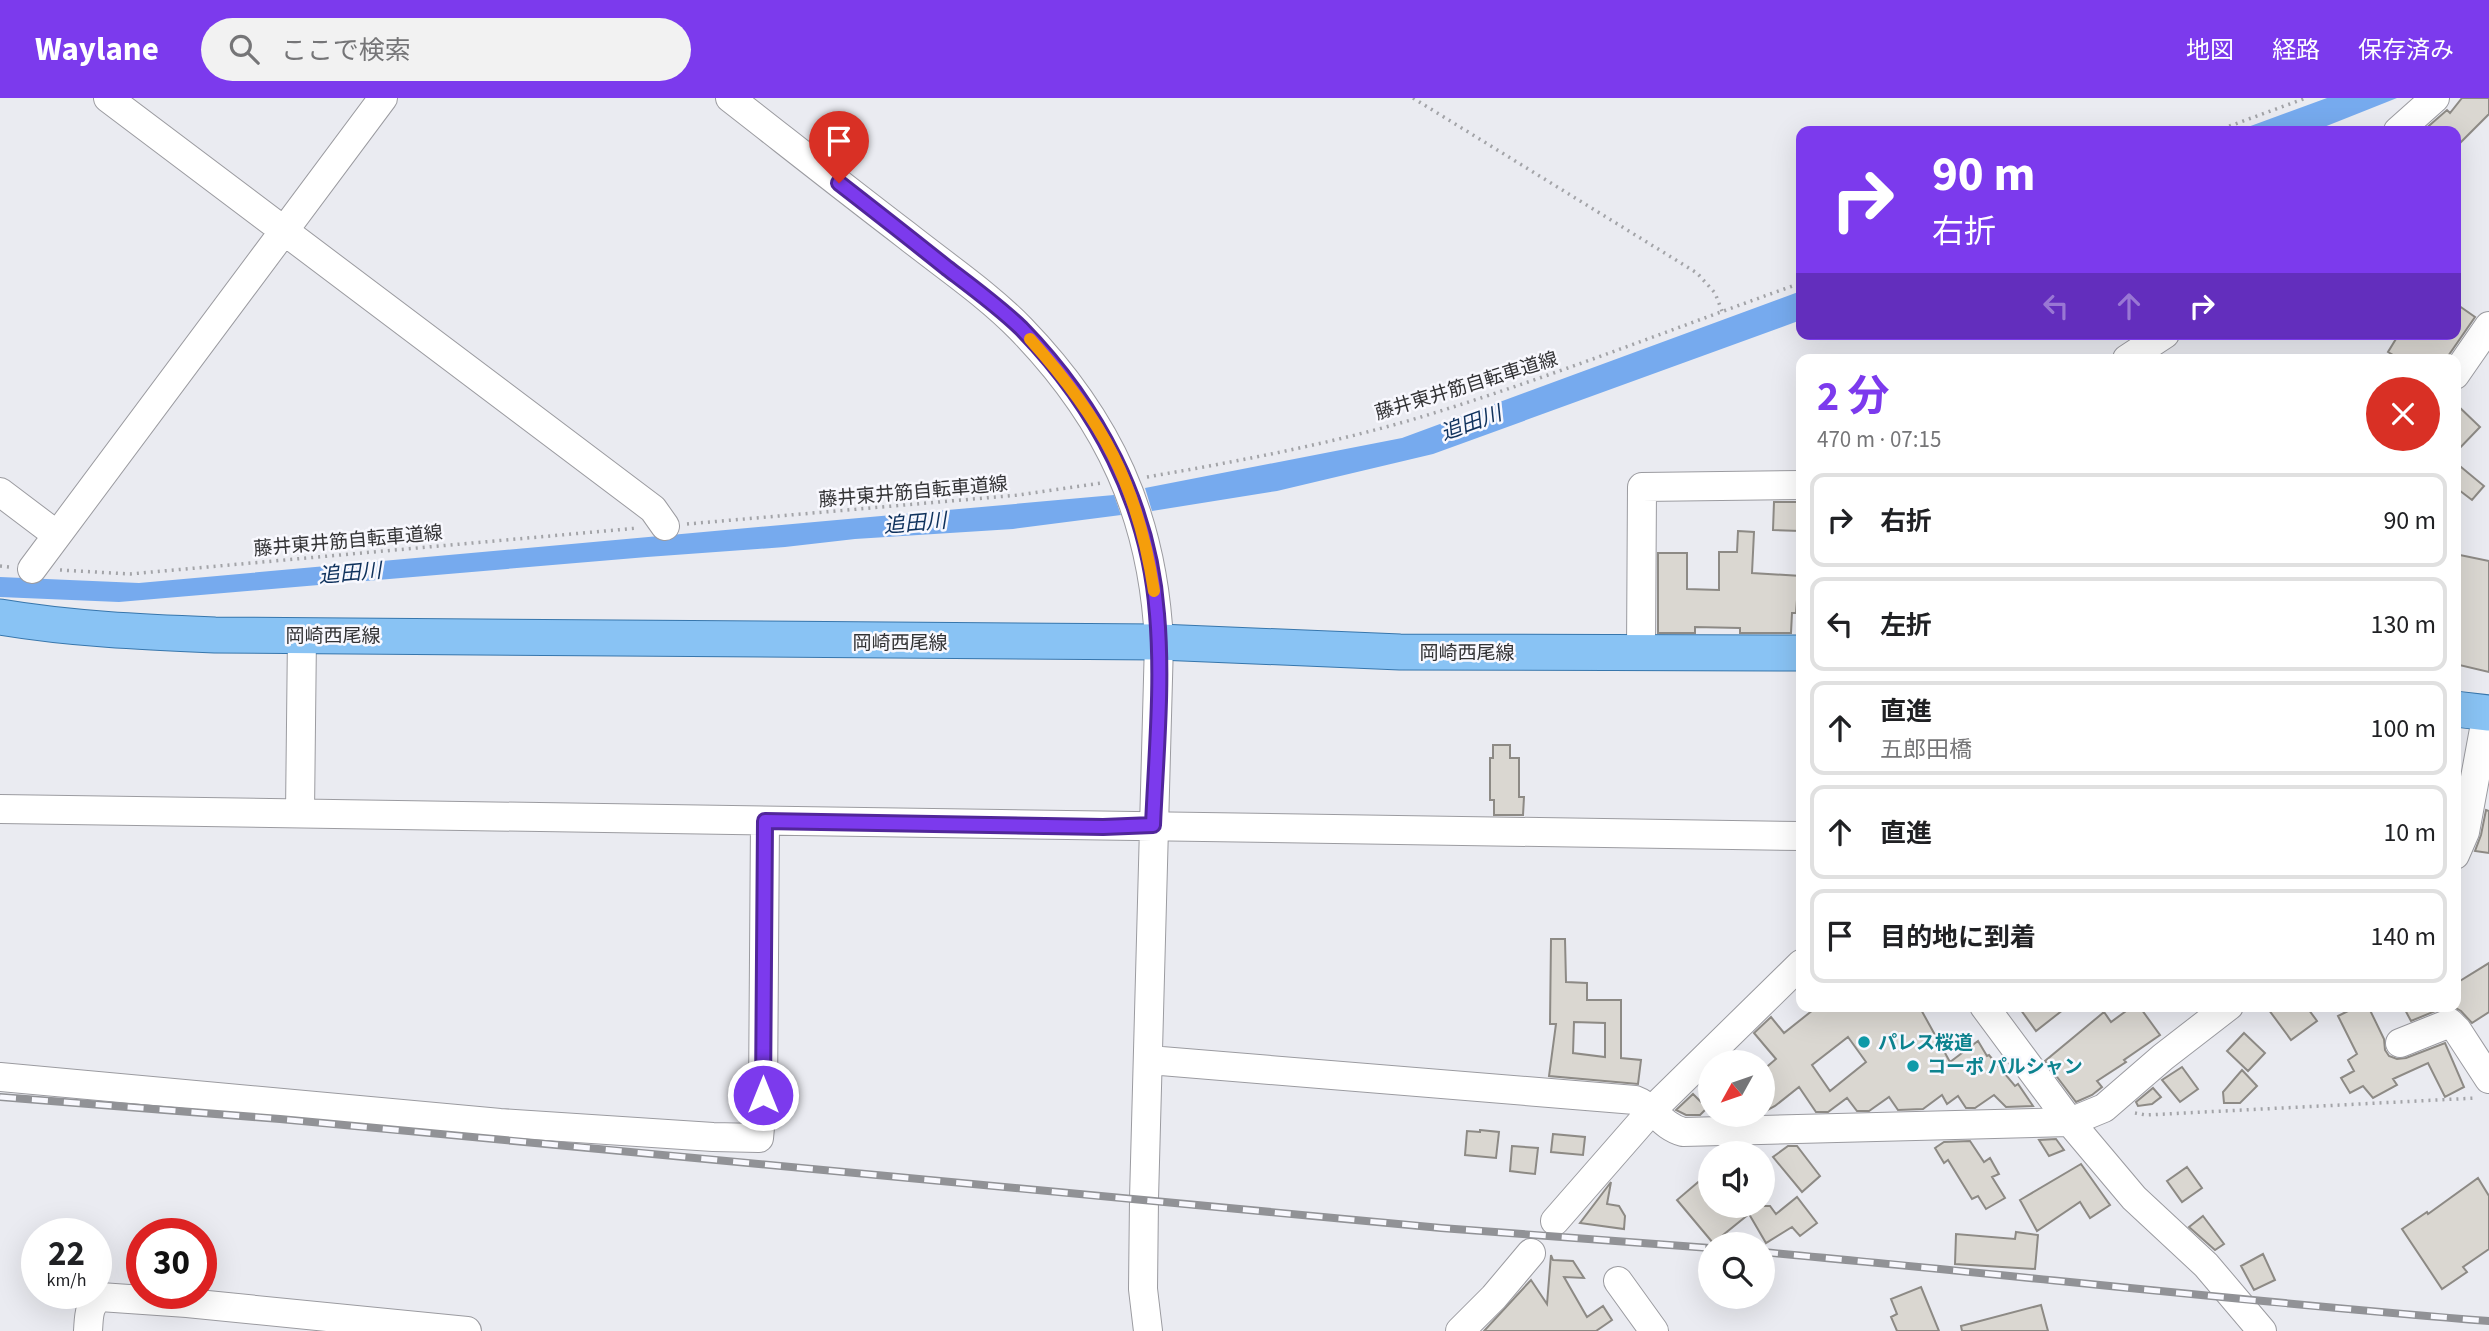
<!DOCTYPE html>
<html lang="ja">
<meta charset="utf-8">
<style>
:root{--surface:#fff;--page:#f2f2f2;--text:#202124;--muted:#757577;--line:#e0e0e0;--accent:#7c3aed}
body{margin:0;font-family:"Source Sans 3","Noto Sans JP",sans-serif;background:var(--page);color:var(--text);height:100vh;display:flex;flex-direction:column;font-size:26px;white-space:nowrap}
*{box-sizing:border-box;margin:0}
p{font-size:23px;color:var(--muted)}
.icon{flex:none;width:38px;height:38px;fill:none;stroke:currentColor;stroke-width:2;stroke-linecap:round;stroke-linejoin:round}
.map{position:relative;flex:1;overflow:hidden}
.drawer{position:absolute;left:1796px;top:256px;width:665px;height:658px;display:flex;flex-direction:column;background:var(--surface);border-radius:14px;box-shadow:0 7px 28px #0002}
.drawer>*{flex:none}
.banner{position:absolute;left:1796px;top:28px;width:665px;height:214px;border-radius:14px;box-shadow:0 7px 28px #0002;background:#7c3aed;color:#fff;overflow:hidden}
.needle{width:46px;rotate:230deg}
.fabs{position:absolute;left:1698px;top:952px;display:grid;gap:14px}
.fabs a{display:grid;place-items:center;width:77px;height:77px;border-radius:50%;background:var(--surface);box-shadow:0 7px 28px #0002;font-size:35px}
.speed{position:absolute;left:21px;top:1120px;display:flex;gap:14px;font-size:35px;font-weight:700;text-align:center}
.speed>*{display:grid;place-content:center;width:91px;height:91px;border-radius:50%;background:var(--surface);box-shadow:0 7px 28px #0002;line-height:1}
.speed small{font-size:18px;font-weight:400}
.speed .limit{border:10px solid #d22;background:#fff;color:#111}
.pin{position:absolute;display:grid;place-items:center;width:60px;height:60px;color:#fff;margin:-72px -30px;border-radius:50% 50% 50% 0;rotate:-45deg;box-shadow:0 0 7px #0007}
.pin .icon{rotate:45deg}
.me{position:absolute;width:77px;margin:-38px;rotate:0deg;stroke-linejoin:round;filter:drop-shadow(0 0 5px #0008)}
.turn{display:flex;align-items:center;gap:24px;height:147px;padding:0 21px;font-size:32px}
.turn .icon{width:91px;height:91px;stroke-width:2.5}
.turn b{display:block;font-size:49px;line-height:60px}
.lanes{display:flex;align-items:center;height:66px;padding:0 21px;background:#0003;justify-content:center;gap:35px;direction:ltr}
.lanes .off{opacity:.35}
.round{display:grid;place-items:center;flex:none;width:74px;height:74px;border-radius:37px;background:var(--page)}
.summary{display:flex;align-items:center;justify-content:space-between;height:119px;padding:0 21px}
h1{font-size:42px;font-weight:700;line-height:52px;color:var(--accent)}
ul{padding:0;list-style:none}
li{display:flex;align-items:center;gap:21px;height:94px;margin:0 14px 10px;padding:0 7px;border:4px solid var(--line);border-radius:14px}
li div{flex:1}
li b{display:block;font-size:26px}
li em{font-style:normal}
header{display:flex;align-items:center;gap:42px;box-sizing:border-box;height:98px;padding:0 35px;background:var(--accent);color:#fff}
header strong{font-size:33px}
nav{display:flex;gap:38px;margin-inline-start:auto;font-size:24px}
.search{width:490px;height:63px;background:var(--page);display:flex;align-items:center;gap:18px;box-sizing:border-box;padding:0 24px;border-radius:38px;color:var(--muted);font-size:26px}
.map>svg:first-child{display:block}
</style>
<header>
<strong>Waylane</strong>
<div class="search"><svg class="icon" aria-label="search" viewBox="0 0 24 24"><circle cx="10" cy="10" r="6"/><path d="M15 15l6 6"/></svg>ここで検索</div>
<nav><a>地図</a><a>経路</a><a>保存済み</a></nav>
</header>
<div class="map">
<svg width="2489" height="1233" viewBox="0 0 2489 1233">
<rect width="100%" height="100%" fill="#eaebf1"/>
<path fill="#76aaee" d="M2327,0h70l-83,33h-77z
M1801,193v29l-368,134 -156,37 -125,20 -7,-23 257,-50z
M1114,397l7,20 -108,14 -158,10 -70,8 -138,10 -528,45 -119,-5v-20l139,6z"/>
<path fill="#dad7d1" stroke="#8d8a85" stroke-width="2" fill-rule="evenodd" d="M2462,0h27v16l-34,34v-17h-32l24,-21 3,3z
M2455,205l20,14 -29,42h-46l-12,-7 11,-18h56z
M2455,305l25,24 -25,26z
M2455,364l29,24 -12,14 -17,-13z
M1774,404h27l-1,29 -27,-1z
M1738,433l16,1 -2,41 49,3v24h-4l-1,13h-4l-1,20h-51v-5l-45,-1v6h-37v-80h29v36l32,1v-38h18z
M2455,456l34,7v111l-34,-8z
M1493,647h17v13h9v39h5l-1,18h-29v-15h-4v-42h3z
M2486,712l3,1v42l-14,-2 6,-16z
M1551,841h14l1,43 21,1v17h34v58l20,2 -3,24 -89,-8 7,-52h-6zM1574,924l31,1v34l-32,-4z
M2489,865v49l-17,11 -11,-12 -7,-4h-9l-34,14 -8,-15h52v-22z
M1818,908h101l31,56 28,-21 9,15 2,-1 26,31 3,-2 15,22 -27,1 -12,-12 -19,13h-9l-8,-12 -11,8 -5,-9 -19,14 -25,1 -9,-13 -20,14h-12l-10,-13 -19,14h-12l-17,-25 -24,19 -13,7v-42l14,-12 -22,-26 17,-16 13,16zM1848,939l18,25 -36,29 -18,-26z
M2018,908h50l-32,25z
M2133,908h6l21,29 -36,25 2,2 -29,19 5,6 -10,8 -16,7 -31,-41 59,-49 7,10z
M2266,908h40l11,15 -26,19z
M2358,908h10l16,33 1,11 4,6 8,3 9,-1 39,-15 19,44 -19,10 -17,-34 -35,16 4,6 -24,13 -10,-12 -13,7 -9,-15 13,-7 -6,-11 9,-6 -19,-38z
M2244,935l21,20 -17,18 -21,-20z
M2182,969l16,22 -18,13 -18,-22z
M2242,972l15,16 -17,17h-16l-1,-11z
M2153,990l8,9 -9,7 -14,2 -2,-4z
M1693,996l14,14 -7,7h-14l-10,-5z
M1480,1032l19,2 -3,26 -31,-3 2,-24 13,1z
M1553,1036l32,3 -2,18 -32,-3z
M2056,1041l8,11 -15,6 -10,-16z
M1970,1043l14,21 6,-4 9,16 -7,3 13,21 -19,11 -8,-13 -6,3 -24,-39 -4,3 -9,-15 9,-6z
M1512,1048l26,2 -3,26 -25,-3z
M1788,1048h9l23,30 -18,16 -29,-35z
M2081,1066l29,41 -20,13 -10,-16 -43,29 -17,-31z
M2187,1069l15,21 -20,14 -15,-21z
M1710,1074v34h60l6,8 21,-17 20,26 -17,13 -8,-9 -26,16 -17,-29 -36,29 -36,-43z
M2478,1080l11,18v53l-26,18 4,5 -25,17 -40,-60 25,-17 1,2z
M1611,1084l-4,22 12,2 6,10 -1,13 -44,-6z
M2203,1118l21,28 -9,6 -26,-23z
M2016,1134l22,3 -3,34 -80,-5 1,-30 59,5z
M2263,1156l12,26 -21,10 -13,-24z
M1551,1157l2,5 20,1 11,17 -20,-1 23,40 16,-11 9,14 -16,11h-112l47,-51 16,24z
M1921,1189l18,44h-42l-6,-14 6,-3 -6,-15z
M2041,1207l7,26h-86l-1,-5z"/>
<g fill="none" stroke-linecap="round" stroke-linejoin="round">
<g stroke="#9b9ba0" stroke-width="30">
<path id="minor" d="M108,0l545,411 12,17
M730,0c59,46 117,92 176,137 39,31 81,59 115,94 88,91 132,187 138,313l-15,557 -1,90 5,42
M2398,33l37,-33
M2127,261l38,-25
M2455,277l34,-49
M0,394l57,43
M32,471l351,-471
M1641,553l1,-164 159,-2
M0,711l1801,27
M300,715l2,-178
M2455,757l10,-23 22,-119
M1984,908l86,116 64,76 72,67 56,66
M2400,945l50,-20 7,7 32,49
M1149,962l486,40c20,7 26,26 48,32l387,-10 34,-14 59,-51 66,-51
M0,979l500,46 213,14 46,1 4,-43 2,-274
M1555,1123l97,-111 149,-146
M1618,1183l36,50
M88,1233c1,-13 0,-26 12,-34l87,6 280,28
M1460,1233l34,-34 37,-44"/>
</g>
<g stroke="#3776ac" stroke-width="37">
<path id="major" d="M0,519c71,12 143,15 215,18l944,7 241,10 401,1
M2455,611l34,4"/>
</g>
<path stroke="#a3a4a8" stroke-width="3.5" stroke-dasharray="2 5" stroke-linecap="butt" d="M1413,0l284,175 18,20 7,18
M2216,33l90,-33
M1147,379c92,-16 184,-33 274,-60 128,-39 253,-89 380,-134
M687,426l332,-29 82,-12
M0,468l10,1
M60,472l70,4 508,-46
M2135,1015l11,2 330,-17"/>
<use href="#minor" stroke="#fff" stroke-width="28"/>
<use href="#major" stroke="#89c3f4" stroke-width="35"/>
<g stroke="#919296" stroke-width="8">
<path id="rail" d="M0,999l280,22 1161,109 269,20
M1762,1154c243,22 484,50 727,69"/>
</g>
<use href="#rail" stroke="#f8f8fe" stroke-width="5" stroke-dasharray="16" stroke-linecap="butt"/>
</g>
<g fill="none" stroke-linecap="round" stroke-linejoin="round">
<g stroke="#51269a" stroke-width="18">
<path id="route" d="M763,997l2,-274 338,6 50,-2c3,-69 10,-142 4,-211 -8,-110 -60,-208 -136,-286 -23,-22 -49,-41 -74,-60 -36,-29 -72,-57 -108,-85"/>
</g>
<use href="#route" stroke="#7c3aed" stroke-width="12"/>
<path stroke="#f59e0b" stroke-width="12" d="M1030,241c72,80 108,146 124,252"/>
</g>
<g fill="#0f9aa8" stroke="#f8f8fe" stroke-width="2.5">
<circle cx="1864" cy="944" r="7"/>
<circle cx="1913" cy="968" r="7"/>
</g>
<g text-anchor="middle" stroke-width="5" stroke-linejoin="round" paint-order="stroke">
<g font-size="19" fill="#323234" stroke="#f8f8fe">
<text transform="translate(1466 287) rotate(-17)" y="7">藤井東井筋自転車道線</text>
<text transform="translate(913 393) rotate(-5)" y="7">藤井東井筋自転車道線</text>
<text transform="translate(348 442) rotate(-5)" y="7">藤井東井筋自転車道線</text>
<text x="333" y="544">岡崎西尾線</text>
<text x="900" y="551">岡崎西尾線</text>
<text x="1467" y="561">岡崎西尾線</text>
</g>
<g font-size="19" font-weight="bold" fill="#0d838f" stroke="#f8f8fe" text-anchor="start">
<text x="1878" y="951">パレス桜道</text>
<text x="1927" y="975">コーポ パルシャン</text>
</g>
<g font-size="21" font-style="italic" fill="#0f325d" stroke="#f8f8fe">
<text transform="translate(1471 325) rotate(-20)" y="7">追田川</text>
<text transform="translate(915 425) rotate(-5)" y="7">追田川</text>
<text transform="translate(350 475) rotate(-5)" y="7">追田川</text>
</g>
</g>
</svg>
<div class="fabs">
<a><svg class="needle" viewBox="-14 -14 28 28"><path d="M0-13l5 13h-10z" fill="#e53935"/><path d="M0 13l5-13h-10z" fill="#757577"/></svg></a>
<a><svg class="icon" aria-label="sound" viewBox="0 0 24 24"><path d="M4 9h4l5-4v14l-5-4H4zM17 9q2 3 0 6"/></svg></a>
<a><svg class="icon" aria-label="search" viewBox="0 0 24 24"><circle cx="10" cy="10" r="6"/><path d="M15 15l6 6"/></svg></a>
</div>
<div class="speed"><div>22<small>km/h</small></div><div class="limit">30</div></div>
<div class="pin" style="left:839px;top:85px;background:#d93025"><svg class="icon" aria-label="arrive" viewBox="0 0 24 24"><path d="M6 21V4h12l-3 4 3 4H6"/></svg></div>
<svg class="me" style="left:763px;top:997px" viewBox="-20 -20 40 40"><circle r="17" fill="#7c3aed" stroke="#fff" stroke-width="3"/><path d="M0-11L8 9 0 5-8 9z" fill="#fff"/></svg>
<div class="banner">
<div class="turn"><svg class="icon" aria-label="right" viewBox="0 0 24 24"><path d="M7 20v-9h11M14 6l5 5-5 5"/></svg><div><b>90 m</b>右折</div></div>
<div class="lanes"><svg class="icon off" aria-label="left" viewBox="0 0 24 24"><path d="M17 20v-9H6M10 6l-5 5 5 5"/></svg><svg class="icon off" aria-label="ahead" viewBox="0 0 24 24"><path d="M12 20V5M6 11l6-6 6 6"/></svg><svg class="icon" aria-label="right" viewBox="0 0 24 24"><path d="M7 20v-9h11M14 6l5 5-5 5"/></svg></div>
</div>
<section class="drawer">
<div class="summary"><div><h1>2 分</h1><p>470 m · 07:15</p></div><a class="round" style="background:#d93025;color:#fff"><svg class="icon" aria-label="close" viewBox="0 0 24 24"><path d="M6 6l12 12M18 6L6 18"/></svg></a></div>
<ul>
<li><svg class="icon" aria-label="right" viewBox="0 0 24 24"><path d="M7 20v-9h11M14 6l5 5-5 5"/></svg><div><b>右折</b></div><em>90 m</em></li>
<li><svg class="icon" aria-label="left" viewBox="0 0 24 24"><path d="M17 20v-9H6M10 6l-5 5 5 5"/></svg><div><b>左折</b></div><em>130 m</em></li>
<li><svg class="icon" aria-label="ahead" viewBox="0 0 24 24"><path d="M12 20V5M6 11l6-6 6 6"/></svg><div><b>直進</b><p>五郎田橋</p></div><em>100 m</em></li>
<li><svg class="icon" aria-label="ahead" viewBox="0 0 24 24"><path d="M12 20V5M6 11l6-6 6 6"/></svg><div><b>直進</b></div><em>10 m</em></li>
<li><svg class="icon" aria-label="arrive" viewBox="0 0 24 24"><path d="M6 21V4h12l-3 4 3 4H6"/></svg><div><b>目的地に到着</b></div><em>140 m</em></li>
</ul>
</section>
</div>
